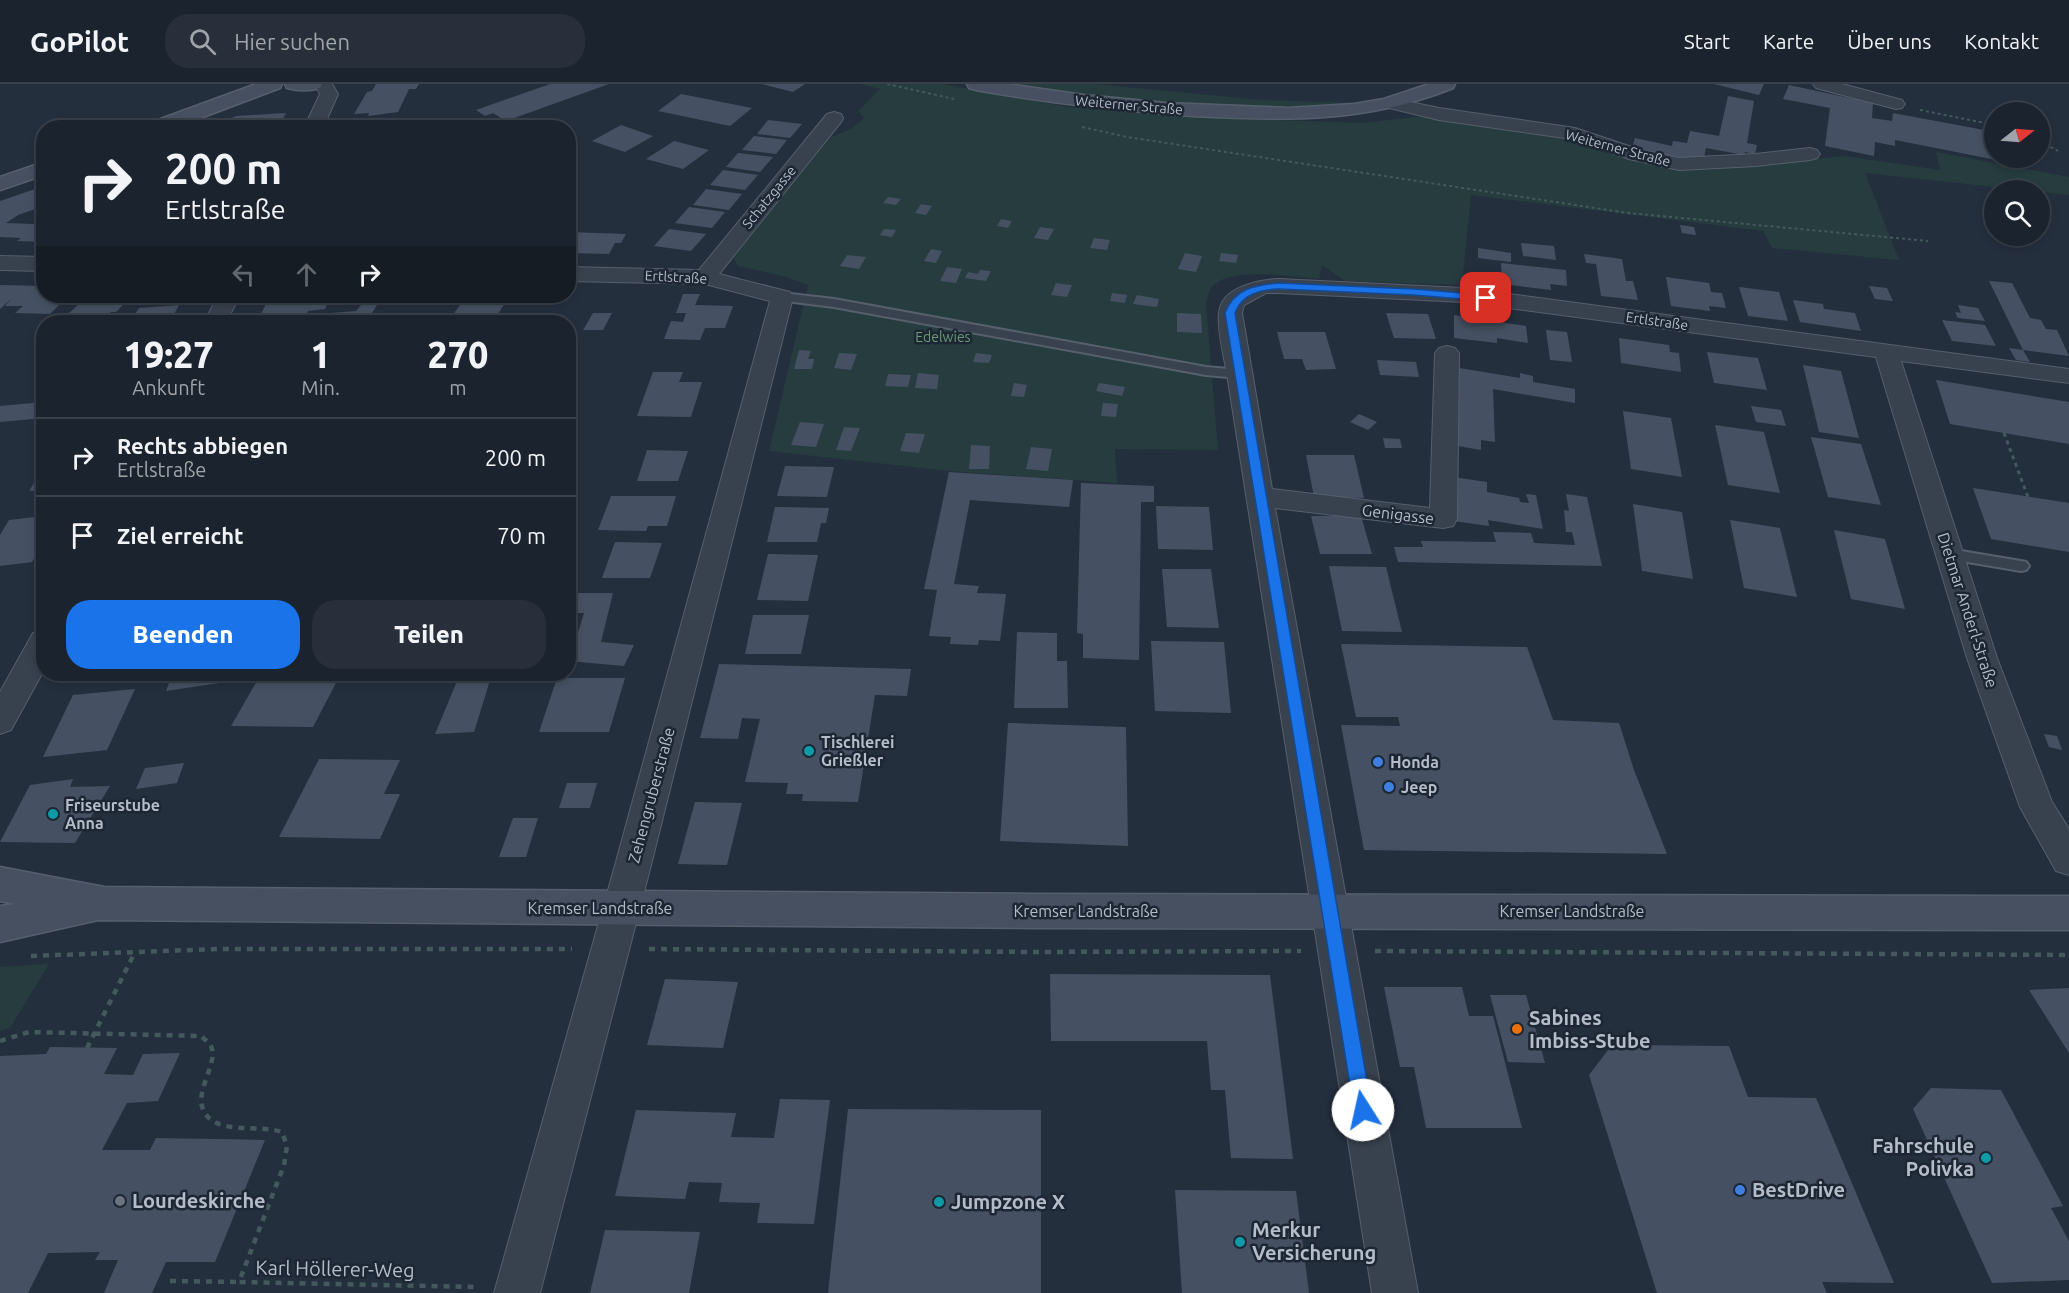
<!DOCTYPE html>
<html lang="de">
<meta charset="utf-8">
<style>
:root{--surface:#1b232e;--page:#282f3a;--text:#f1f3f6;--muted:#a0a4aa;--line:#39404a;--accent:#1a73e8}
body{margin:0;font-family:Ubuntu,sans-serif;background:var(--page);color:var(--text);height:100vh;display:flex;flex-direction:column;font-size:22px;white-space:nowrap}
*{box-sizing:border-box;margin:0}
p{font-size:20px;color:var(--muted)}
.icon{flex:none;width:33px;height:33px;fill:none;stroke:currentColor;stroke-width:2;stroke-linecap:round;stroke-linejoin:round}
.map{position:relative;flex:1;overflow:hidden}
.panel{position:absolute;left:36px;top:231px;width:540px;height:366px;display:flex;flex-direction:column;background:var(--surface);border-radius:24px;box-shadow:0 3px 9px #0003,0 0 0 2px var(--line)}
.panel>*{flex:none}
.hud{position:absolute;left:36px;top:36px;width:540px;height:183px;border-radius:24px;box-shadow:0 3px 9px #0003,0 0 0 2px var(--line);background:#1b232e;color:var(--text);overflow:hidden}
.needle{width:39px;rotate:73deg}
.buttons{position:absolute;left:1984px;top:18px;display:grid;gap:12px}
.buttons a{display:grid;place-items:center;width:66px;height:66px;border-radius:50%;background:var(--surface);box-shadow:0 3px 9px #0003,0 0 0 2px var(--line);font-size:30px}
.pin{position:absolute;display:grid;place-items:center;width:51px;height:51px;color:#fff;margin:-26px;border-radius:12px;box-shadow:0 3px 9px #0006}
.me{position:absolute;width:66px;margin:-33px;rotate:350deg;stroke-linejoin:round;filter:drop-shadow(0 0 4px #0008)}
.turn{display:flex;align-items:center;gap:21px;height:126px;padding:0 30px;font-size:27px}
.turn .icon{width:78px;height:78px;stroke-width:2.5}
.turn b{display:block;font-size:42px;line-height:51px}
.lanes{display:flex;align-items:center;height:57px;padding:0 30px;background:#0003;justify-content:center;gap:30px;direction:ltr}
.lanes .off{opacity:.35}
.eta{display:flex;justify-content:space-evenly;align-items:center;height:102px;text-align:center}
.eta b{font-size:36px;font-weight:800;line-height:42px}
.primary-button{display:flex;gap:12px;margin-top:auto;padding:12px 30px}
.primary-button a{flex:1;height:69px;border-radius:24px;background:var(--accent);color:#fff;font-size:24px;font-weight:800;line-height:69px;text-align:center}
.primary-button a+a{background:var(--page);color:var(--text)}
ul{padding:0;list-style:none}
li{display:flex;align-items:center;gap:18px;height:78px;padding:0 30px;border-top:2px solid var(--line)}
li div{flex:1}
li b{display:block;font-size:22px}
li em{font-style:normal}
header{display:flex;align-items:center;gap:36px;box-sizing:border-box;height:84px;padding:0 30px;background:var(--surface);border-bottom:2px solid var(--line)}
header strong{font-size:28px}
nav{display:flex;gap:33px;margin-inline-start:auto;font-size:21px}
.search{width:420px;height:54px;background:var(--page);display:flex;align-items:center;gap:15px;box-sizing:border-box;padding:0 21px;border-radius:24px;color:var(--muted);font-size:22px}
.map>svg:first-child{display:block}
</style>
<header>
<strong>GoPilot</strong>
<div class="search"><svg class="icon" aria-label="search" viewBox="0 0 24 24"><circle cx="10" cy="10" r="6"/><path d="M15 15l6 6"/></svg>Hier suchen</div>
<nav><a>Start</a><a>Karte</a><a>Über uns</a><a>Kontakt</a></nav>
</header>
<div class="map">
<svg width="2069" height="1209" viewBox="0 0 2069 1209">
<rect width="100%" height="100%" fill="#242f3e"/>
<path fill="#263c3f" d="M860,0h83l125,23 155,11 140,5 61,-7 152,22 106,29 26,2 137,-13 95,14 -4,-18 133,25v18l-204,-22 34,87 -127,-12 -9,-17 -292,-36 -9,90 -117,-4 -23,-16 -3,14c-23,-2 -96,-14 -109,11 -2,4 -3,10 -4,14l12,146 -103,-1 2,34 -168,-12 -180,-20 39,-166 -25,-9 -45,-10 -4,-7 4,-7 93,-115 20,-8 13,-11 -6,-7 22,-22z
M1000,0h95l167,16 92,3 -93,5 -147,-7z
M49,880l-39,64 -10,3v-64z"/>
<path fill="#455162" d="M376,0h43l-3,5h-7l-11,23 -30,4 1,-3 -15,1 13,-22 5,-1z
M550,0h59l-103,37 -13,-8 -8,3 -9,-6z
M762,0h43l-12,8z
M1714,0h50l-5,11z
M1789,1l84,18 -1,15 20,3 1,-8 102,19v26h27v7l-127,-25v6l-20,-4 -1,14 -49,-10 5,-38 -47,-9z
M681,10l71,14 -22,18 -72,-15z
M1728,12l26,5 -7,42 10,2 -2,9 -10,-2 -1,3 -38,-7 -3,14 -71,-13 3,-11 37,8 1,-5 14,2 3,-12 29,5z
M286,29l-8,15h-72l30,-12z
M768,36l34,4 -12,14 -33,-4z
M621,41l32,11 -28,16 -33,-11z
M754,52l33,4 -11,14 -34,-4z
M674,57l35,9 -26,19 -37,-10z
M738,69l35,4 -13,15 -34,-5z
M723,86l35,5 -13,15 -35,-5z
M44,102v20l-26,9 -12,8 27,1 6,-6h5v24l-27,-1 4,-3 -21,-1v-36z
M706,105l36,5 -13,16 -36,-5z
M888,113l13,2 -5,6 -13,-2z
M921,120l11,2 -6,9 -11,-2z
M689,123l36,5 -13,16 -37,-5z
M1001,135l11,2 -4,7 -11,-2z
M1680,141l14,2 2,8 -14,-2z
M1040,143l14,2 -6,11 -14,-2z
M669,145l37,5 -15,17 -37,-5z
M884,145l12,1 -4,7 -12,-2z
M568,148l58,2 -5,9h-6l-6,11 -41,-1z
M1094,154l16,2 -3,10 -17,-2z
M1521,159l33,3 2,14 -33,-4z
M1478,164l33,5v9l-33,-4z
M931,165l11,2 -6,12 -12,-2z
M1185,169l17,3 -6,16 -18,-3z
M1221,169l17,2 -2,8 -17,-2z
M1584,170l38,5 4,22h7l5,19 -37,-4 -5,-32 -10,-1z
M847,171l19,2 -7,12 -19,-3z
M1501,179l65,7 1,16 -17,-2 1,6 -49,-6z
M947,183l15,2 -6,14 -16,-2z
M980,186l11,1 -5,10 -21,-3 3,-6 10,2z
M1666,193l43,6 2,9 11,1 4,15 -17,-2 1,5 -39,-5z
M1989,197l23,2 18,35 11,2 5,9 11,1 12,26 -46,-6z
M1056,199l16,2 -5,12 -16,-2z
M0,201l44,1v10h24l-18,18 -35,-1 8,-7h-18l6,-7 -11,10z
M1869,202l18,2 6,13 -18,-2z
M1739,203l40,5 9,29 -40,-5z
M1112,209l15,2 -2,8 -15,-2z
M683,210h17l-5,11 38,1 -8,22h-20l-5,12 -36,-1 7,-18 12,1 3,-9h-10z
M1137,211l22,4 -2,8 -24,-3z
M88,212h40l-3,2 4,1 -13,13h-5l-11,10h-41z
M315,212h16l-6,13 -17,2 -4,10 -47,1 10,-20 14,-1 2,-4z
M1793,216l30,4 1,5 31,4 6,18 -61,-9z
M462,218l43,1 -12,19h-45z
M179,221l-9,17h-40l9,-14z
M361,221h16l-8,13 -43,4 5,-9 25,-2z
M1958,221l20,3 7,13 -27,-3 -3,-6 6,1z
M593,229h19l-9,17h-20z
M1177,229l24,1 1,19 -25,-1z
M1386,229l42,1 8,25 -42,-1z
M1454,231l72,11 2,17 -31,-5v5l-43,-5z
M1942,236l43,5 11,21 -44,-5z
M1546,246l21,2 5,30 -22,-2z
M1277,248h48l11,37 -30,1 -4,-11h-18z
M1619,254l50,7 1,7 9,1 2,19 -60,-9z
M2009,264l14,2 7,12 -14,-2z
M799,266l12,1 -3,8h6l-2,10h-18z
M1707,268l51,6 9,32 -53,-7z
M839,269l18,1 -6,16 -17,-2z
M976,269l16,2 -3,8 -16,-1z
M1377,276l39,2 3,15 -39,-2z
M1803,281l38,6 18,67 -40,-6z
M1453,283l67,11v-5l13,3v6l42,7v14l-82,-14 2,53 -14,-2v10l-23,-4z
M653,288h30l-4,10h23l-11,35 -54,-1z
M918,289l21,2 -2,14 -22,-1z
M888,290l23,1 -3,12 -23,-1z
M1936,296l133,22v42l-119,-20z
M1014,299l13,2 -3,12 -13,-1z
M1099,299l26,4 -3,9 -26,-5z
M44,303v31l-44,4v-16l33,-3z
M1103,319l15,1 -2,13 -15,-1z
M1751,322l30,4 5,16 -30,-4z
M1623,327l48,7 11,59 -51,-8z
M1359,330l18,8 -9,8 -18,-8z
M800,338l24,2 -8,23 -25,-2z
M1715,341l49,7 16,61 -52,-8z
M844,343l16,1 -9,23 -15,-1z
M906,349l19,1 -6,19 -19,-2z
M1811,353l50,7 20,61 -53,-8z
M1383,354l17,1 2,9h-17z
M971,361l19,1 -1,23h-20z
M1031,363l21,2 -4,22 -22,-2z
M647,366l41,1 -10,30h-41z
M1306,371h48l10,43 -50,-1z
M785,382l49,1 -7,30 -50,-1z
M44,383v23l-15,1z
M949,388l124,8 -4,27 -99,-7 -16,84 25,2 -2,7 29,1 -6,47 -21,-1 -1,5 -28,-1 1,-7 -22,-1 8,-46 -13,-1z
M1453,393l34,5v10l32,6 1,4 9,1 -3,-9 10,1 7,34 -55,-9 1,6 -36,-5z
M1081,399l73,3v16h-13l-2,158 -56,-2v-24l-6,-1z
M1973,404l96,15v49l-78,-13z
M1566,410l21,3 15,69 -204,-4 -4,-15h29l-2,-6 75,1 -3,-10 38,1 3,10 41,2 -3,-13h-6l-2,-22 5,1z
M611,412h65l-9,30h-19l-2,5 -48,-1z
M1633,420l49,8 11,67 -51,-8z
M1156,422l53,1 4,43 -55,-1z
M775,423l54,1 -3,15h-5l-4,19h-50z
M44,432v26l-12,20 -32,4v-31l9,-15z
M1311,432h50l11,38h-52z
M1730,436l50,8 17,69 -53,-9z
M1834,446l51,9 20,70 -54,-10z
M615,458l47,1 -12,35h-48z
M768,470l50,1 -10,46 -51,-1z
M1329,482l57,1 16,65 -60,-1z
M1162,485h49l8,59 -52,-1z
M568,509h45l-12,49 33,3 -10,21 -56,-5v-22h8l8,-26h-16z
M753,531h56l-8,39h-56z
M1017,548l40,1v28h10l1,47h-54z
M1151,557l73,1 7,71 -76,-2z
M1341,560l186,3 26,73 66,3 15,47 33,84 -303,-4 -23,-125 59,1 -2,-9h-42z
M719,580l192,5 -4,27 -32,-1 -17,107 -56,-1 1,-7h-17l2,-11 -43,-1 15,-63 -18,-1 -4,21 -38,-1z
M202,590h49l-5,5 -80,12 5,-14z
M286,590h34l-3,5 20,2 5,-7h22l-6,9 -21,-2 -24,46 -82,-1 27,-47h25z
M460,590h32l-18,58 -39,2z
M557,594h68l-16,54h-70z
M135,605l-28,61 -64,7 30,-62z
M1008,639l118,4 2,119 -128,-5z
M2044,650l13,2 5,14 -13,-3z
M319,675l81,1 -16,34h16l-20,45 -101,-2z
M184,679l-7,20 -41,6 9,-21z
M73,695l-3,8 40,-1 -35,57 -75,-1 30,-57z
M567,699h30l-7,25h-31z
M695,718l47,1 -15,62 -49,-1z
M513,734h25l-12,39h-27z
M1050,890l220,1 23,184 -62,-1 -6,-68h-14l-4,-49h-156z
M665,895l73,3 -15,66 -76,-3z
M1384,903h78l7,29h24l29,112h-96l-12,-61h-14z
M2069,904v65l-40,-63z
M1490,911h36l19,68 -37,-1z
M1612,961l117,1 19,51 68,1 78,185 -72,-1 5,11h-170l-68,-218z
M50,963l67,1 -13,26 29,1 10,-21 37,-1 -22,48 -31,2 -25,47h48l6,-12 109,2 -50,122h-49l-14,31h-48l14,-33h-23l5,-8 -52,1 -20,40h-28v-237l46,-2z
M1931,1004l70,2 62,116 -12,2 18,33v39l-77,3 -79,-174z
M780,1015l50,1 -16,124 -57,-1 3,-20 -41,-1 3,-19 -33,-1 -4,17 -70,-3 21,-86 100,3 -5,24 43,1z
M848,1025l193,1v183h-213z
M1175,1106l121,1 13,102h-127z
M605,1146l95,2 -11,61h-99z"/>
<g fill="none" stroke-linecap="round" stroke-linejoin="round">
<g stroke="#565f6c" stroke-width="4">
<path id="lane" d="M782,209l52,6 372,68 33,3 6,4 -6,4 -33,-3 -372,-68 -56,-7v-6z
M1949,465l72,12 5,1 3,4 -3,4 -5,1 -77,-13 -2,-4 2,-4z"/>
</g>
<g stroke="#565f6c" stroke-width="2">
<path id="street" d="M314,0h18l6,10 -15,34h-19l16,-34z
M1813,0h29l60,16 3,4 -3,4 -6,1 -80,-21z
M1391,14l48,10 136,20 66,22 38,8 77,-4 54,-6 7,2 3,4 -3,4 -7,2 -54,6 -77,4 -50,-11 -57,-20 -133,-19 -54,-13 -3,-4 3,-4z
M834,28l7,2 2,4 -2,4 -122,152 71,18 3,5 -143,572 -110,424h-46l120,-424 156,-568 -65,-17 -137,-3v-14l131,3 128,-156z
M0,172l44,1v14l-44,-1z
M1279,195l185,9 605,81v14l-168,-22 96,297 55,144 17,27v46l-13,-4 -36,-64 -53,-149 -91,-301 -412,-55 -185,-9h-13l-22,12 -2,8 30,176 158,19 5,-155 4,-5 8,-2 8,2 4,5 -2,166 -4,7 -10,2 -168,-20 143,785h-46l-145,-919c-3,-17 -10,-44 -8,-61 2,-26 39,-33 60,-34z
M218,212h22l-14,26h-22z
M44,546v40l-33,60 -11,4v-42l33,-59z"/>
</g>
<g stroke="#565f6c" stroke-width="3">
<path id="secondary" d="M256,0h26l-2,4 -106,40h-30l3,-4z
M285,0h37l-2,4c-11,3 -22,3 -33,0z
M967,0h40l77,11 82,8 123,5 65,-4 30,-5 45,-15h26l-2,4c-87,35 -169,33 -260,28 -73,-5 -145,-13 -217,-26l-7,-2z
M44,78v13l-44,15v-13z
M0,783l104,20 931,7 1034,2v34l-1034,-2 -937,-8 -98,22v-36l15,-2 -15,-3z"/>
</g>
<path stroke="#44595c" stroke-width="2" stroke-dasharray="3 3" stroke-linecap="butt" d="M887,0l67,15
M1920,26l75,15
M1082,43l45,10 501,76 300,28
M2040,57l18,10"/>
<path stroke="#44595c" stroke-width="3" stroke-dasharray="4 4" stroke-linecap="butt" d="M2004,349l24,64"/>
<path stroke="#44595c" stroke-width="4.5" stroke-dasharray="6 6" stroke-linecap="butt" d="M649,865l386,3 266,-1
M1375,867l694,4
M31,872l186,-7h355
M0,957l29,-9 172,4c3,3 8,6 10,10 9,20 -24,51 -2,72 15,15 53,7 73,14l5,14 -3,19 -45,117 239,5
M87,964l48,-96
M170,1197l69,1"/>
<use href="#lane" fill="#38414e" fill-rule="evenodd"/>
<use href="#street" fill="#38414e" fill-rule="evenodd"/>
<use href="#secondary" fill="#465061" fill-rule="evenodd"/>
</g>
<path fill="#1a73e8" stroke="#114b97" stroke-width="1.5" d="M1279,199l135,6 72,6 5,3 -5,3 -72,-6 -135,-6c-19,1 -37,5 -44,24l137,797 -3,7 -6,2 -6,-2 -3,-7 -129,-797c9,-24 29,-28 54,-30z"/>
<g fill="#0f9aa8" stroke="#1d2633" stroke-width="2">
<circle cx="809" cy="667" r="6"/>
<circle cx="53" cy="730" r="6"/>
<circle cx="1986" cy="1074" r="6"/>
<circle cx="939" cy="1118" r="6"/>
<circle cx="1240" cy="1158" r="6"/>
</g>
<g fill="#3f7fe0" stroke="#1d2633" stroke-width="2">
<circle cx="1378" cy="678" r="6"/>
<circle cx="1389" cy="703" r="6"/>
<circle cx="1740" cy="1106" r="6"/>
</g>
<circle fill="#e8710a" stroke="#1d2633" stroke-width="2" cx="1517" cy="945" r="6"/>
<circle fill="#6b7280" stroke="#1d2633" stroke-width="2" cx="120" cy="1117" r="6"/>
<g text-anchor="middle" stroke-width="5" stroke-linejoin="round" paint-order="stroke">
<g font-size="14" fill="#b4bcc9" stroke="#1d2633">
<text transform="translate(1129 21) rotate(5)" y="5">Weiterner Straße</text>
<text transform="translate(1618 64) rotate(15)" y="5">Weiterner Straße</text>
<text transform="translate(769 113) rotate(-51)" y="5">Schatzgasse</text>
<text transform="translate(676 193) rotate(3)" y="5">Ertlstraße</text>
<text transform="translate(1657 237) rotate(8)" y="5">Ertlstraße</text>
</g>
<g font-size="14" fill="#6b9a76" stroke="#1d2633">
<text x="943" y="258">Edelwies</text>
</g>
<g font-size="16" fill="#b4bcc9" stroke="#1d2633">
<text transform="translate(1398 430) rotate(7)" y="6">Genigasse</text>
<text transform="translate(1968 526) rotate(72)" y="6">Dietmar Anderl-Straße</text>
<text transform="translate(651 711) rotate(-75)" y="6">Zehengruberstraße</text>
<text x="600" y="830">Kremser Landstraße</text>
<text x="1086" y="833">Kremser Landstraße</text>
<text x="1572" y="833">Kremser Landstraße</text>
</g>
<g font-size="16" font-weight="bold" fill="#b4bcc9" stroke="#1d2633" text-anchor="start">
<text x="821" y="664">Tischlerei<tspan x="821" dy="18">Grießler</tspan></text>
<text x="1390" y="684">Honda</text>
<text x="1401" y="709">Jeep</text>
<text x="65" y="727">Friseurstube<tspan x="65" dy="18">Anna</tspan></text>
</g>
<g font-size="20" font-weight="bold" fill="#b4bcc9" stroke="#1d2633" text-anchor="start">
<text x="1529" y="941">Sabines<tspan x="1529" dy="23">Imbiss-Stube</tspan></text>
<text x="1974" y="1069" text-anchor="end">Fahrschule<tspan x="1974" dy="23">Polivka</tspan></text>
<text x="1752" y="1113">BestDrive</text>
<text x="132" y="1124">Lourdeskirche</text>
<text x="951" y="1125">Jumpzone X</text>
<text x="1252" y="1153">Merkur<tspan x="1252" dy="23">Versicherung</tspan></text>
</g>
<g font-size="20" fill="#b4bcc9" stroke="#1d2633">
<text transform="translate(335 1185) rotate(1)" y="7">Karl Höllerer-Weg</text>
</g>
</g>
</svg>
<div class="buttons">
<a><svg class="needle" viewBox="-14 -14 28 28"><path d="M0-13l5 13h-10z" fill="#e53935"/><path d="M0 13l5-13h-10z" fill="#a0a4aa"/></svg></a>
<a><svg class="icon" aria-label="search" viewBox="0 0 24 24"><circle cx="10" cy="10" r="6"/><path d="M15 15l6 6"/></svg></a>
</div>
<div class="pin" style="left:1486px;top:214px;background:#d93025"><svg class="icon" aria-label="arrive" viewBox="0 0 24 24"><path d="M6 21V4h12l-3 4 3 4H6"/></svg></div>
<svg class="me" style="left:1363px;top:1026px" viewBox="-20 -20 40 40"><circle r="19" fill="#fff"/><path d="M0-13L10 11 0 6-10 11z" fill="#1a73e8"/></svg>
<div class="hud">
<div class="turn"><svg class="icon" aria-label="right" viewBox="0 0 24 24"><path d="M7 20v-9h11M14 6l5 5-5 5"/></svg><div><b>200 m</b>Ertlstraße</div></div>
<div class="lanes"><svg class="icon off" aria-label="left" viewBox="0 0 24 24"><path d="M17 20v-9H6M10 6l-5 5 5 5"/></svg><svg class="icon off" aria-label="ahead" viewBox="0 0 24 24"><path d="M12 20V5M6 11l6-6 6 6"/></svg><svg class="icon" aria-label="right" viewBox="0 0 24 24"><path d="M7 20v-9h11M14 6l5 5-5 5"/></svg></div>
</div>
<section class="panel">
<div class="eta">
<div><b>19:27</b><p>Ankunft</p></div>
<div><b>1</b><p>Min.</p></div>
<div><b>270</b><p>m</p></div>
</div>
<ul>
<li><svg class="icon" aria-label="right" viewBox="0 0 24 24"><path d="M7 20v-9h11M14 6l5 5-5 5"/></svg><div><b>Rechts abbiegen</b><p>Ertlstraße</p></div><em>200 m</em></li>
<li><svg class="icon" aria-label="arrive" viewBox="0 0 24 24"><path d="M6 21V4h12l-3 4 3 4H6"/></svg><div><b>Ziel erreicht</b></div><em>70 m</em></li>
</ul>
<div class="primary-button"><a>Beenden</a><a>Teilen</a></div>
</section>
</div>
